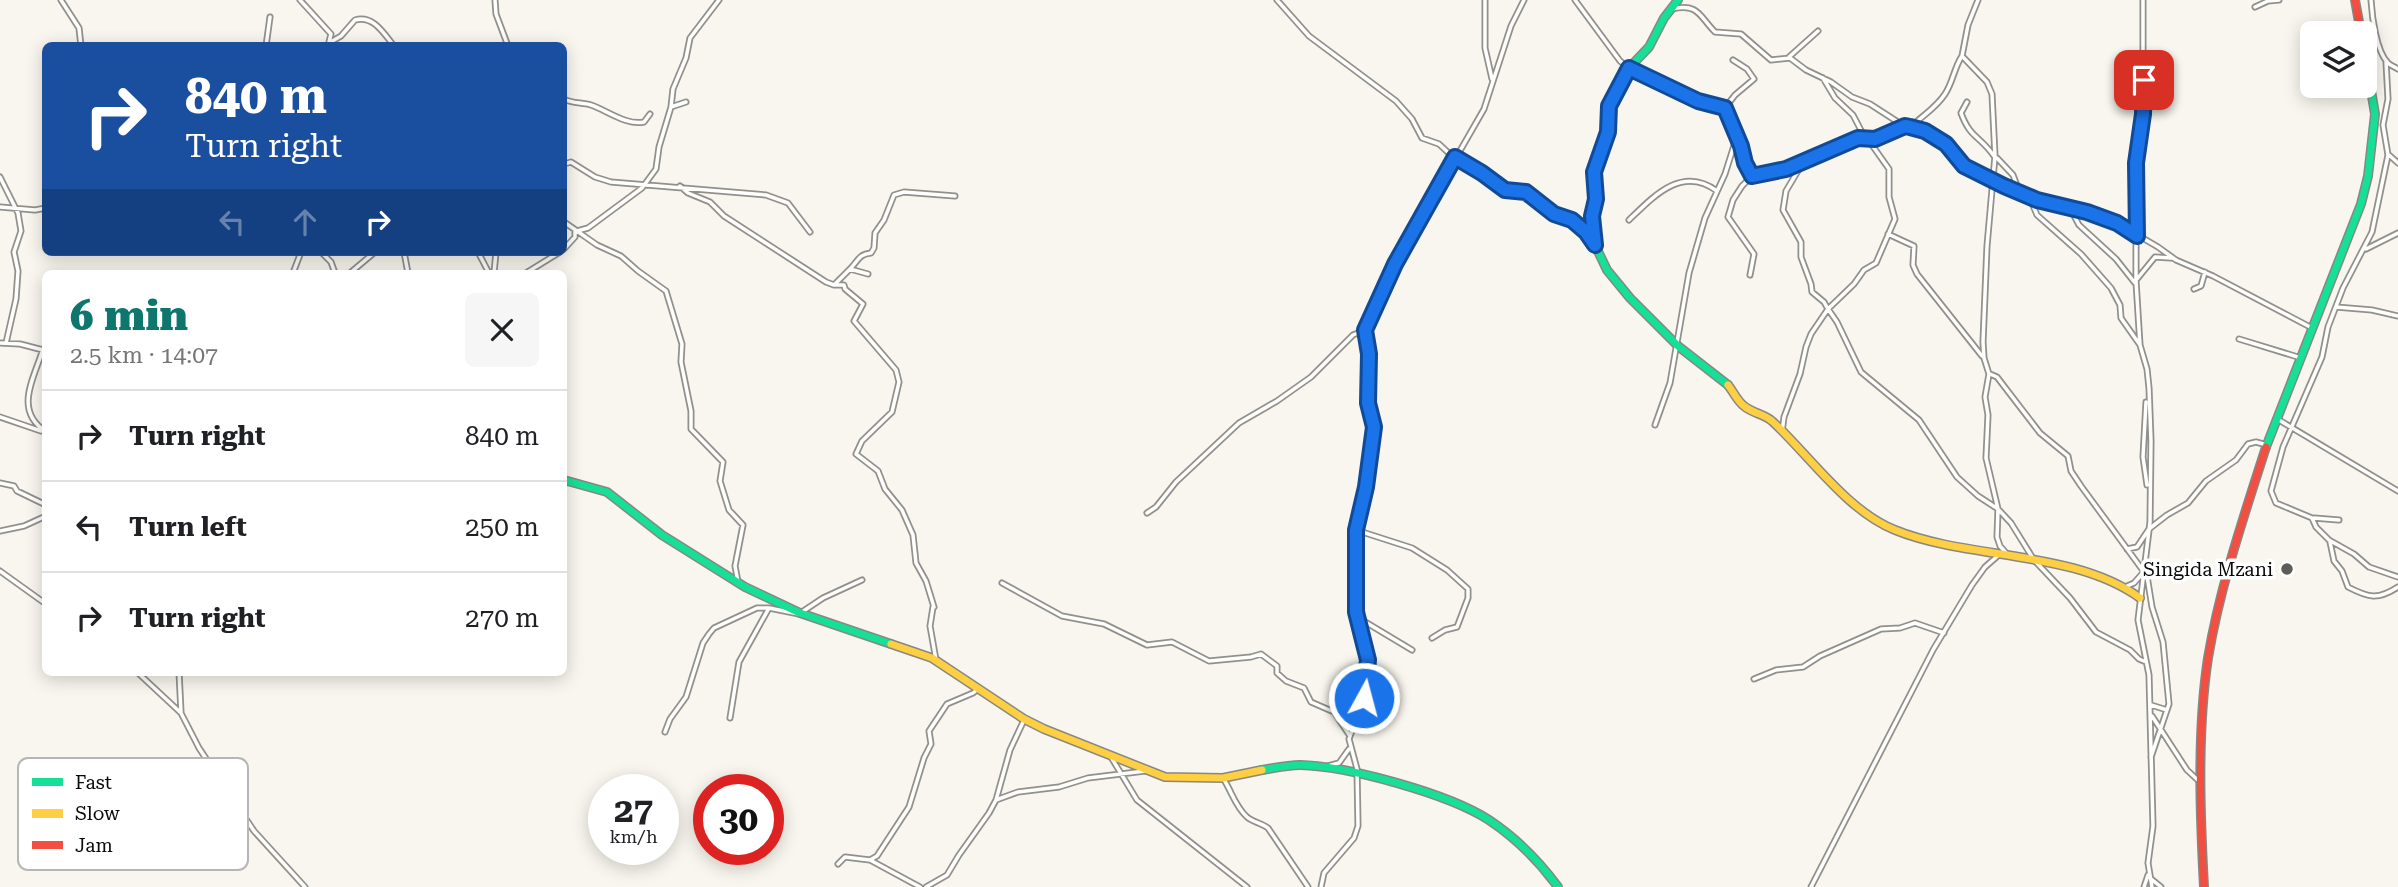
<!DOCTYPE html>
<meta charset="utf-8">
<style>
:root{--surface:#fff;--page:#f6f6f6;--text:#202124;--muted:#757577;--line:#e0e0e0;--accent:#0f766e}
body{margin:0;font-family:"Roboto Serif",serif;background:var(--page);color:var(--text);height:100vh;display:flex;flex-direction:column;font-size:26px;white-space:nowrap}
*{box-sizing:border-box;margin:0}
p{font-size:23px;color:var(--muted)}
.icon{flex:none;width:38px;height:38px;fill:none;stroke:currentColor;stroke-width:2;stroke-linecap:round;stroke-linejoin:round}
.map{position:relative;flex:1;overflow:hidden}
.sheet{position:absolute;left:42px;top:270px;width:525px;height:406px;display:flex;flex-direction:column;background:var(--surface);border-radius:10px;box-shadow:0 4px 18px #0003}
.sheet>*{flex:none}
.top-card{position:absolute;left:42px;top:42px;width:525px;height:214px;border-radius:10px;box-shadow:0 4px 18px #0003;background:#1a4fa0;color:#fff;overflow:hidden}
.controls{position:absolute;left:2300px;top:21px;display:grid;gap:14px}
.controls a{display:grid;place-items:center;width:77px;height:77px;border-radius:10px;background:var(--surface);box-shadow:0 4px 18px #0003;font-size:35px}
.speed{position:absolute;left:588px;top:774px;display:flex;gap:14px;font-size:35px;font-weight:700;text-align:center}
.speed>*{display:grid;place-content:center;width:91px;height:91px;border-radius:50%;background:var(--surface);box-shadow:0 4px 18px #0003;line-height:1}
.speed small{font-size:18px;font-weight:400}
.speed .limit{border:10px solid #d22;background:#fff;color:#111}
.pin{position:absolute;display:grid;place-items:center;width:60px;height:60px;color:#fff;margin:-30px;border-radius:14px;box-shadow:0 4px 10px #0006}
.me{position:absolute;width:77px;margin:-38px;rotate:7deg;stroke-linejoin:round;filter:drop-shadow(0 0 5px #0008)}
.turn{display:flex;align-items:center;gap:24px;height:147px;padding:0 28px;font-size:32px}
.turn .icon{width:91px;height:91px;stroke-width:2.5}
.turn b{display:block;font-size:49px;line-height:60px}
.lanes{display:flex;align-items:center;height:66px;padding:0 28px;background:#0003;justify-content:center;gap:35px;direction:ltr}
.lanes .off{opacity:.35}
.round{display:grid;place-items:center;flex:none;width:74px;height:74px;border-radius:10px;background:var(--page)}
.overview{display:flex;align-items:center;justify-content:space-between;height:119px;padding:0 28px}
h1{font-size:42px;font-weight:800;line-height:52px;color:var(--accent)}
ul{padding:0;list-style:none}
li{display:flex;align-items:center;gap:21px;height:91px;padding:0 28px;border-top:2px solid var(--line)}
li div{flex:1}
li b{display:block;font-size:26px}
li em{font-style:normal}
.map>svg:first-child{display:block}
</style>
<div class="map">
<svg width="2398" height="887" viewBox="0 0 2398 887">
<rect width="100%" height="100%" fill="#f8f6ee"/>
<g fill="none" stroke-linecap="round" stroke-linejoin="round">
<g stroke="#91908d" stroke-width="7">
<path id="street" d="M61,0l18,28 2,18
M300,0l31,34 -3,12
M495,0l1,14 12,32
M1277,0l32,36 87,65 16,18 10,19 17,6 15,14
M1485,0v48l7,31
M1575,0l45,61 9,7 69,33 27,7
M1978,0l-10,25 -6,31 25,26 5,12 3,62 -8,90 -4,96 1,16 5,16 -4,23 3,18 -2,43 12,51 -1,28 3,9 7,8
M2143,0v114l-7,49v118l4,64 7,24 2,19 2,53 -1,81 -12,98 11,55 4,151 -5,37 4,24
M2371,0c1,16 5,51 17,63 3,3 7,4 10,6
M2255,7l13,-6 11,-1
M1672,9c27,-6 27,7 43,23l26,2 30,26 19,-2 16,12 25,12 21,15 18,7 34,22 21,5 21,13 18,22 30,13 7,6 36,15 50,12 30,11 41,24 18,13 37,16 99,52
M329,43l12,-7 14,-16c18,-5 28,12 39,26
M266,46l4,-29
M1789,57l29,-26
M2386,62l2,37 -5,26 5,30 -16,77 -29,56 -15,39 -6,30 -39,90 -12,44 5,12 36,15 4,9 13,13 25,14 15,13 29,10
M1823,78l12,20 18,17 12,23
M564,99c9,5 18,3 27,6 15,5 36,21 53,17l6,-8
M1967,102l-6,11c9,25 19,23 33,43
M671,107l15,-5
M1725,108l16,38 4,17 7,13
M1725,108l10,-13 19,-16 -7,-10 -14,-9
M1912,126c11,-11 24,-18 33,-32 8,-12 9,-26 17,-38
M1867,138l22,31v28l6,22 -19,44 -12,7 -10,14 -26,25 9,13 24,50 58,48 38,57 21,19 20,13 13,14 23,37 36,38 26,34 34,18 9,9 7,3
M2389,155l9,8
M1455,157l27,16 23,17 21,3 28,21 18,6 14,12 7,9
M1997,158l16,17 6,16
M564,164l7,-2 24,15 16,5 155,13 22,8 22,29
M0,177l18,36 3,18 -7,21 4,19 -2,28 -10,44
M680,186l8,7 22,9 14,14 102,66 8,3 16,-16 18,5
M2029,196l8,19 44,39 30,34 9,17 1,13 19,27
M0,207l35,3 11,-2
M2070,208l9,17 37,34 19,24
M1629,220c25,-24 53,-55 88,-29
M564,222l13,9 11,-3 54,-40 14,-19 3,-22 12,-40 2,-18 13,-31 4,-20 29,-38
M577,231l20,14 24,11 17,15 28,20 16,53 -1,18 10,49v18l32,33 -3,19 9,29 14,15 -8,41 3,16
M1888,234l26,12 -1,19 4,9 65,82
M564,249l11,-12v-7
M2366,249l32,-16
M321,252l10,10 4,11
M404,252l4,21
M478,252l11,21
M850,269c8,-8 9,-15 21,-16l3,-5 1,-15 9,-13 10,-25 10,-3 51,4
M293,273l8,-21
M350,273l25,-21
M494,273l2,-21
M526,273l34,-21
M1750,275l4,-21 -26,-37 5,-17 9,-14 10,-10 34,-7 65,-29 11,-2 13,1 29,-13
M2137,279l18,-22 16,1
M834,285h10l1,4 18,15 -9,17 42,49 3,12 -7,30 -30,29 -6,13 22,17 7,18 17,21 11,25 3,28 10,18 8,26
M2194,289l7,-3 4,-14
M2336,307l36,3 26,6
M2239,339l62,19
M0,343l20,1 23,6
M43,349c-9,30 -30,61 3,83
M1990,374l7,3 43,56 28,23 3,15 10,15 66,90 5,31 11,35 6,62 -18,53
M2146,402l-3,55 4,28
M0,417l41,14
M2279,420l119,71
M1655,425l15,-42 19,-110 16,-55 20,-44 12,-38
M1782,432l2,-15 16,-43 6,-27 5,-13 17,-25 -4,-7 -12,-10 -1,-8 -10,-27v-15l-18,-32 3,-19 16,-27
M0,483l14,3 3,5 29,14
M1147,513l9,-6 20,-25 63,-59 38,-22 34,-24 42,-42 12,-5
M2314,518l25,2
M1356,530l56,18 35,22 21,19v9l-11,29 -12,3 -13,8
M0,531l24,-5 22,-10
M2330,542l4,19 8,10 6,16c21,11 30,13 50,0
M2127,549l10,-2 12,-18 18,-14 21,-12 18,-22 30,-21 12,-16 8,-2 11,3
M0,571l46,33
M1002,583l60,33 42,8 43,21 25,-3 37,19 42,-4 10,-3 16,12v7l9,8 18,7 7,14 23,10 16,24
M2125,587l9,-4 8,-9
M933,607l-3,19 6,34
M1357,617l55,33
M137,672l44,41 18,35 55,83 51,56
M179,672l2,40
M1754,679l22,-9 27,-3 17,-11 61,-27 19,-1 15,-5 29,10
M2151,705l16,5
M2152,716l35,54 14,13
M730,718l9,-56 30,-54 30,6 24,-16 39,-18
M665,732l5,-13 16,-22 17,-54 6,-9 5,-6 43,-20h12
M1111,757l26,43 110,87
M1324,767l15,-4 10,-14
M1223,778c9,14 12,28 24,39 6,5 14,6 21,11l40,59
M996,800l22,-8 41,-5 29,-9 57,-7
M870,860l7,-4 32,-49 15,-49 7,-14 -2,-13 18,-27 26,-11 5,-4
M838,864l7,-7 25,3 50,27
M2150,878l11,9
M926,887l21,-12 12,-20 30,-42 7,-13 14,-50 14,-30
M1321,887l3,-14 30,-35 4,-12 -1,-57 -8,-30 15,-41 4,-30 -12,-56v-82l10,-43 8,-60 -6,-24 1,-49 -4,-24 30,-66 89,-155 27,-83 13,-26
M1811,887l122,-237 39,-65 13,-18 16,-14
M2144,887l4,-12"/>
</g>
<g stroke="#888783" stroke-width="10">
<path id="fast" d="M1678,0l-14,18 -15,29 -20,21 -20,38 -1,26 -14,40 2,27 -4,17 3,29 12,25 23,28 48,48 50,39
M2266,447l95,-243 7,-28 7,-62 -11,-65
M564,480l43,12 55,43 83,52 55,26 91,31
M1262,770c12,-2 26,-5 38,-5 48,1 149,29 189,55 27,18 50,41 69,67"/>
</g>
<g stroke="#888783" stroke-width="10">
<path id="slow" d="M1728,385c5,6 9,16 16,21 8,7 20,8 28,15 37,34 75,90 123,109 74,30 179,20 245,68
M891,644l41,14 92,61 20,10 121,48 58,1 39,-8"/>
</g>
<g stroke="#888783" stroke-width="10">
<path id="jam" d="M2355,0l6,33
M2204,887c-4,-74 -7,-156 4,-229 12,-72 36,-142 58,-211"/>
</g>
<use href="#street" stroke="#fefefc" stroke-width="3.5"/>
<use href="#fast" stroke="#16e098" stroke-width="7"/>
<use href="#slow" stroke="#ffcf43" stroke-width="7"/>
<use href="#jam" stroke="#f24e42" stroke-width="7"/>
</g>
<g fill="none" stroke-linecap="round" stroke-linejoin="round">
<g stroke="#114b97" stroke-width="18">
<path id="route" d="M1364,698l4,-38 -12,-48v-82l10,-43 8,-60 -6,-24 1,-49 -4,-24 30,-66 60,-107 27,16 23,17 21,2 28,22 18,6 14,12 9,13 -3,-29 4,-17 -2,-27 14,-40 1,-26 20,-38 69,33 27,7 16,38 4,17 7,13 34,-7 72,-31 17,1 30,-13 5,1 15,4 21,13 18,22 40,20 33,14 50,12 30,11 20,13 -1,-73 7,-49 1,-34"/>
</g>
<use href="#route" stroke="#1a73e8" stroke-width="12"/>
</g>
<circle fill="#5d5d5a" stroke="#fff" stroke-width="2.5" cx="2287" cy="569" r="7"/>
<g text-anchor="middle" stroke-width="7" stroke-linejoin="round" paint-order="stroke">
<g font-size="19" fill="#0a0a0a" stroke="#fff" text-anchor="end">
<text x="2273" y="576">Singida Mzani</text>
</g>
</g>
<rect x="18" y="758" width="230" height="112" rx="10" fill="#fff" stroke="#b6b6b6" stroke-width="2"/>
<rect x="32" y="778" width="31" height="8" fill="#16e098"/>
<rect x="32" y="809" width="31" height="9" fill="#ffcf43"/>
<rect x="32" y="841" width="31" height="8" fill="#f24e42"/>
<g font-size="19" fill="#0a0a0a">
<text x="75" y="789">Fast</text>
<text x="75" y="820">Slow</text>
<text x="75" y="852">Jam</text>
</g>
</svg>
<div class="controls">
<a><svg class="icon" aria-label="layers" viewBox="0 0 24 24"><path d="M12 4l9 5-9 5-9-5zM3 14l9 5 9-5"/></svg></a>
</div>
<div class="speed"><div>27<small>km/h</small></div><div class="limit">30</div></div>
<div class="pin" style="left:2144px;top:80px;background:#d93025"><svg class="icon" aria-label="arrive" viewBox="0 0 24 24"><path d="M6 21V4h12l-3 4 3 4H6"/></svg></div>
<svg class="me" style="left:1364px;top:698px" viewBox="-20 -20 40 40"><circle r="17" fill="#1a73e8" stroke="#fff" stroke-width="3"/><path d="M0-11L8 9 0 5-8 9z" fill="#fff"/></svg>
<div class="top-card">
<div class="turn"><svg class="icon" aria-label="right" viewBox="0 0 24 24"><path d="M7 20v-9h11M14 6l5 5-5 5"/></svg><div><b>840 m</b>Turn right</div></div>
<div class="lanes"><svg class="icon off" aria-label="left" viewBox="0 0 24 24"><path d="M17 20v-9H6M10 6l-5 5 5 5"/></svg><svg class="icon off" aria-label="ahead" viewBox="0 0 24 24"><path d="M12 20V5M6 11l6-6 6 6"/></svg><svg class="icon" aria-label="right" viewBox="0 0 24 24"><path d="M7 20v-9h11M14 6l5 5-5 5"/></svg></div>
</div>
<section class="sheet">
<div class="overview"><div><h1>6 min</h1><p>2.5 km · 14:07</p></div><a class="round"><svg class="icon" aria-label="close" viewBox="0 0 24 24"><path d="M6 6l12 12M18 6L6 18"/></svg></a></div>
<ul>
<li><svg class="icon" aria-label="right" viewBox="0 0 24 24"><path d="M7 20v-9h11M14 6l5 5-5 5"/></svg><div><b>Turn right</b></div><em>840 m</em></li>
<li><svg class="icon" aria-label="left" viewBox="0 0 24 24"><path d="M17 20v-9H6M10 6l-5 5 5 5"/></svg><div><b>Turn left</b></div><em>250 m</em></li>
<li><svg class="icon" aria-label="right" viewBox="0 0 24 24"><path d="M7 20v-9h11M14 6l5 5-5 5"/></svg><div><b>Turn right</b></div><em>270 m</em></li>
</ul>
</section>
</div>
